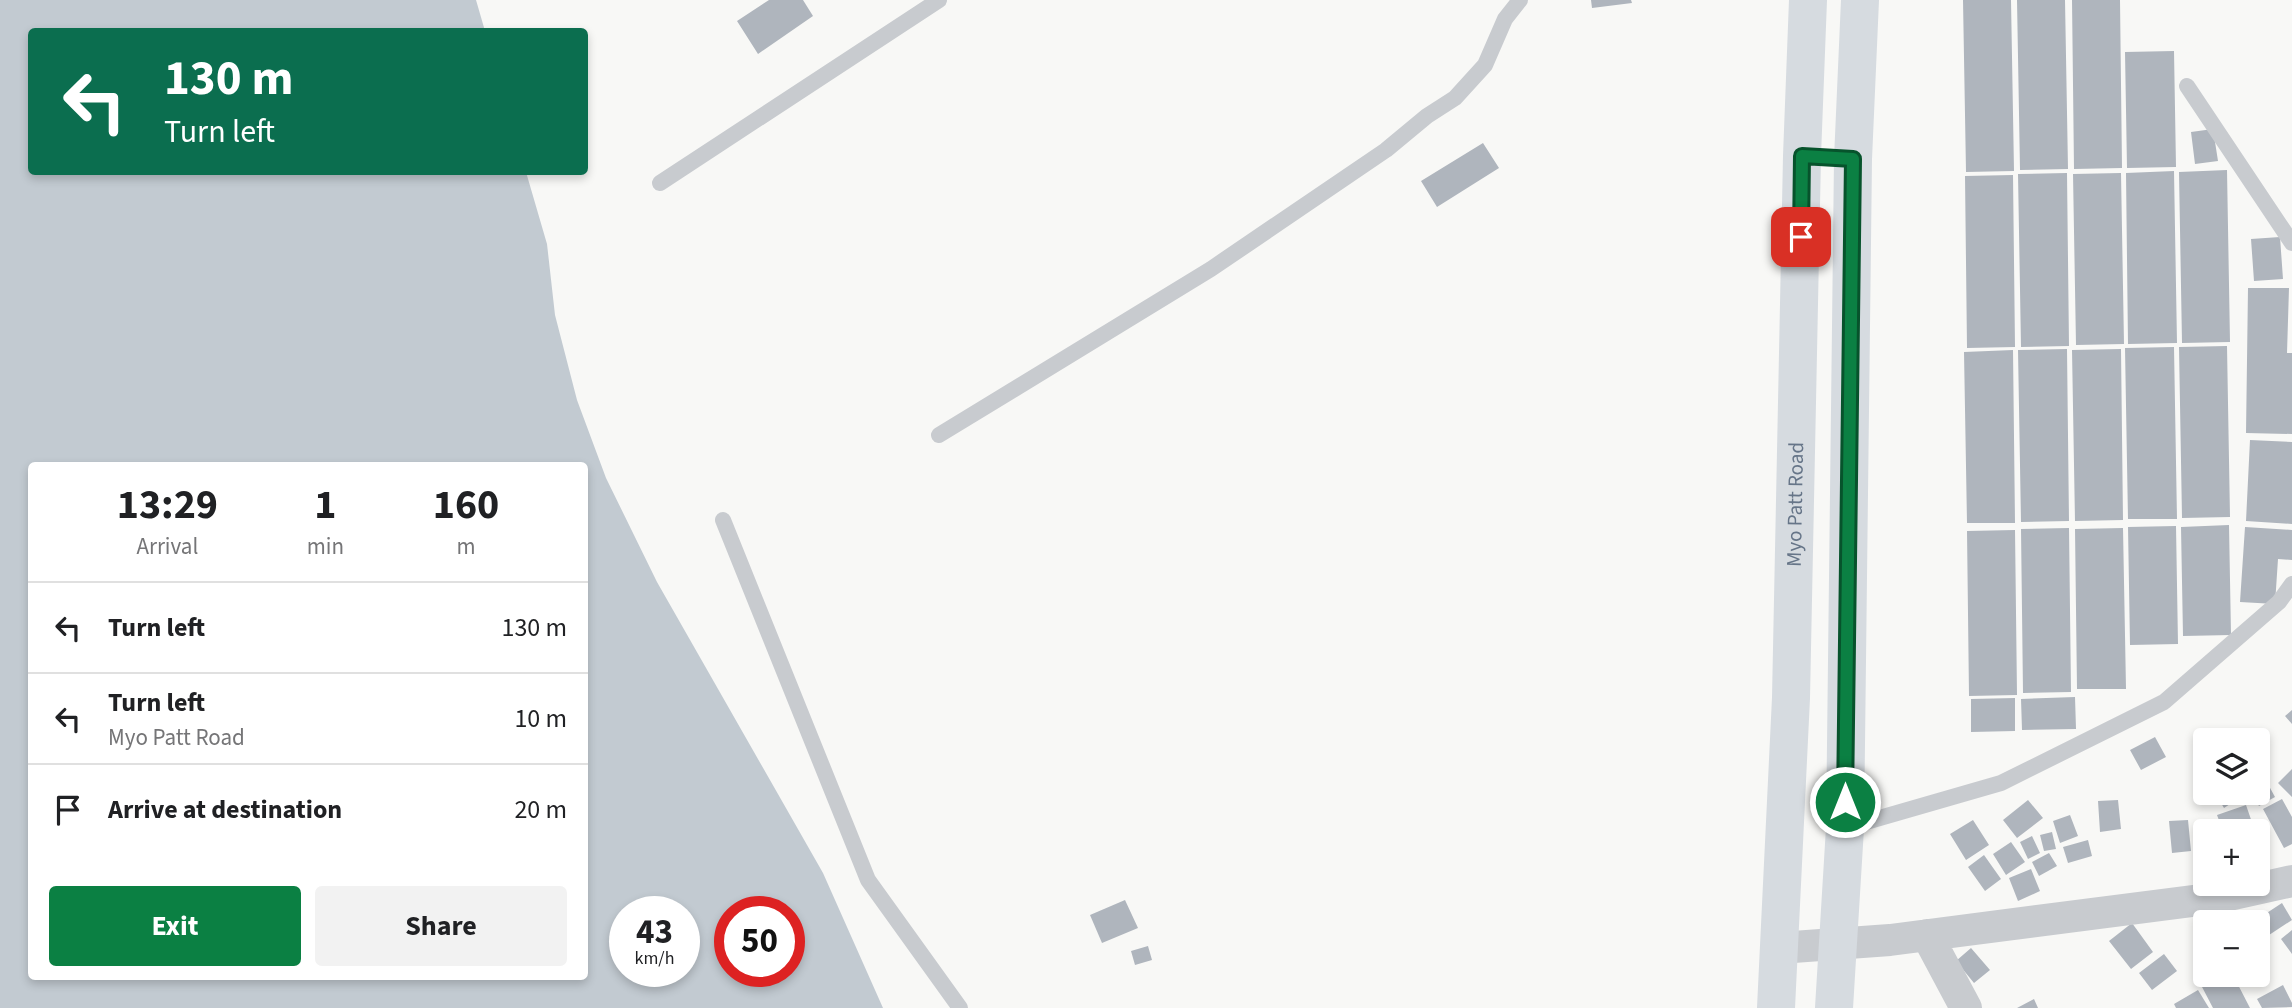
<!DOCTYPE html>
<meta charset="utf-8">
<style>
:root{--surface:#fff;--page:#f2f2f2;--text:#202124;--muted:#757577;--line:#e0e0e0;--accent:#0b8043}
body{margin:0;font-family:"Source Sans 3",sans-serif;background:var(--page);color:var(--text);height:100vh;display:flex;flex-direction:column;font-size:26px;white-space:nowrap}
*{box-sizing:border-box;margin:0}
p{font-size:23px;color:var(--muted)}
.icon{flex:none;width:38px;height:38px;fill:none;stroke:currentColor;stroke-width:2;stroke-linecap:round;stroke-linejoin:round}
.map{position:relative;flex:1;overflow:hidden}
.details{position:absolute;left:28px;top:462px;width:560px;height:518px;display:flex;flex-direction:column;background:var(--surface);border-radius:7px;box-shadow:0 4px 10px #0003}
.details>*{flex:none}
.guide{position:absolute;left:28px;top:28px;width:560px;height:147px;border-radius:7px;box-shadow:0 4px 10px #0003;background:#0b6e4f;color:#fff;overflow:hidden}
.controls{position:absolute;left:2193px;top:728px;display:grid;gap:14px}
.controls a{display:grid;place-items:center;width:77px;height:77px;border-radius:7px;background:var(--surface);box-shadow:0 4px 10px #0003;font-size:35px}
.speed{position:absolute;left:609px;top:896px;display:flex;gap:14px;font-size:35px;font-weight:700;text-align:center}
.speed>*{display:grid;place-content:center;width:91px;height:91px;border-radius:50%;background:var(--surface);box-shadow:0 4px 10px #0003;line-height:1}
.speed small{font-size:18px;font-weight:400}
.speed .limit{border:10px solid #d22;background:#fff;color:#111}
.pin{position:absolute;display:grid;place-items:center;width:60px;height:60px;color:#fff;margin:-30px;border-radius:14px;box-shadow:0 4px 10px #0006}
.me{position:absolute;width:77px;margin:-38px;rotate:0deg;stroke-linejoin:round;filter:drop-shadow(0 0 5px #0008)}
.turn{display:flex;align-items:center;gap:24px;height:147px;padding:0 21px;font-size:32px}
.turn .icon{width:91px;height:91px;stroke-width:2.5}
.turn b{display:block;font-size:49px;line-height:60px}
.eta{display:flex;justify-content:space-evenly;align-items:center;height:119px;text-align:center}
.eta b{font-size:42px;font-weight:700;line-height:49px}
.cta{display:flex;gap:14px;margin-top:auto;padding:14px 21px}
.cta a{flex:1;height:80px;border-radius:7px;background:var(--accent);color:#fff;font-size:28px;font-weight:700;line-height:80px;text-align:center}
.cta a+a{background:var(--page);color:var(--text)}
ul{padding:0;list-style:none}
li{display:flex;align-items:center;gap:21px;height:91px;padding:0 21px;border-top:2px solid var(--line)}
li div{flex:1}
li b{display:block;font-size:26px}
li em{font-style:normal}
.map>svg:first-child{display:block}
</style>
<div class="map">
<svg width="2292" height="1008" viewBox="0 0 2292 1008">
<rect width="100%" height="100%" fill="#f8f8f6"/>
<path fill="#c2cad1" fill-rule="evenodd" d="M0,0h476l9,31 -453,1v140h494l21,72 8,71 22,85 29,78 51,104 166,291 60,135h-883zM32,466h552v510h-552zM625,912h59v59h-59zM730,912h59v59h-59z"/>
<path fill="#afb5bd" d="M769,0h34l10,16 -55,38 -21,-33z
M1591,0h40l1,3 -40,5z
M1963,0h48l3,171 -48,1z
M2017,0h48l3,169 -48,1z
M2072,0h48l2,168 -48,1z
M2174,51l2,116 -49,1 -2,-116z
M2213,129l5,32 -23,3 -4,-32z
M1483,143l16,25 -62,39 -16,-26z
M2227,170l3,172 -48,1 -3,-171z
M2174,171l3,172 -49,1 -2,-171z
M2067,173l2,173 -48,1 -3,-173z
M2121,173l3,171 -48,1 -3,-171z
M2013,175l2,172 -48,1 -2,-172z
M2280,237l3,42 -29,2 -3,-42z
M2248,288h41l-2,65h5v81l-46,-1z
M2227,346l3,171 -48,1 -3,-171z
M2174,347l3,172h-49l-3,-171z
M2067,349l2,172 -48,1 -3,-172z
M2121,349l2,171 -48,1 -3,-171z
M2013,350l2,173h-48l-3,-171z
M2250,440l42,2v82l-46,-3z
M2229,525l2,110 -48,1 -2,-109z
M2176,526l2,118 -48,1 -2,-118z
M2245,527l47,3v30l-14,-1 -3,45 -35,-2z
M2069,528l2,164 -48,1 -2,-164z
M2123,528l3,161h-49l-2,-160z
M2015,530l2,165 -48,1 -2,-165z
M2075,697l1,32 -54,1 -1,-31z
M2015,698v33l-44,1v-33z
M2292,710v14l-7,-8z
M2155,737l11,20 -25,13 -11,-20z
M2292,769v28l-14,-14z
M2263,775l12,22 -16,9 -8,-13h7v-15z
M2215,793h25l2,3 -18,12z
M2282,799l10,18v27l-8,4 -21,-39z
M2028,800l15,18 -26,20 -14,-18z
M2118,800l3,29 -21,3 -2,-31z
M2246,805l9,26h-32l-6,-16z
M2070,815l8,21 -18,7 -7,-22z
M1973,820l16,25 -23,15 -16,-26z
M2188,820l3,31 -19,2 -3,-32z
M2052,832l4,17 -12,2 -4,-16z
M2032,836l8,17 -12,6 -8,-17z
M2088,840l4,16 -24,7 -5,-16z
M2011,842l14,20 -19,13 -13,-21z
M2049,853l8,13 -18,10 -7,-14z
M1984,855l17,24 -16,12 -17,-24z
M2031,869l9,22 -22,10 -9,-23z
M1125,900l13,28 -36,15 -12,-28z
M2282,903l10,17 -29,19 -5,-9v-8h-5z
M2132,923l21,29 -22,17 -22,-28z
M2292,930v24l-11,-15z
M1148,946l4,14 -17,5 -4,-14z
M1971,948l19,22 -16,13 -18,-22z
M2164,954l13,17 -25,19 -13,-17z
M2220,975h13l17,33h-37l-12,-23z
M2283,985l9,18v4l-30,1 -5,-9z
M2198,990l11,18h-33l-2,-4z
M2034,999l4,9h-21z"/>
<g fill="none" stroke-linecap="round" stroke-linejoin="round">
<path stroke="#c8cbcf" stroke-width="16" d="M2187,86l105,157
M660,183l279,-183
M939,435l272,-166 175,-119 41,-34 28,-18 30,-33 20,-46 15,-19
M723,520l145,360 92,128
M1845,828l156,-45 163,-81 115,-100 13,-18"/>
<path stroke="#c8cbcf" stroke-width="32" d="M1927,935l39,73
M1779,948l111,-8 326,-42 76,-17"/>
<g stroke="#d6dbe0" stroke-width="38">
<path id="s1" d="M1776,1008l15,-310 11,-542 6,-156"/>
<path d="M1834,1008l11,-180 8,-669 7,-159"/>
</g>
</g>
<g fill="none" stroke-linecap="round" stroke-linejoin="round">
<g stroke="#07532c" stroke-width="18">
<path id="route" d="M1801,237l1,-81 51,3 -8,643"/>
</g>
<use href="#route" stroke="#0b8043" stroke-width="12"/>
</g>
<g text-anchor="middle" stroke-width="7" stroke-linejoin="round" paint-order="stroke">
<g font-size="21" fill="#667588" stroke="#fff">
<text dy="7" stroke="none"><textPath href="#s1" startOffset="504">Myo Patt Road</textPath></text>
</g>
</g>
</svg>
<div class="controls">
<a><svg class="icon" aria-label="layers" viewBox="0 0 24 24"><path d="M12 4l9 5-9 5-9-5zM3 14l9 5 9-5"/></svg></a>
<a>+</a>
<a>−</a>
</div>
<div class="speed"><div>43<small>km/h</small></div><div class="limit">50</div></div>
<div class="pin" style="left:1801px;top:237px;background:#d93025"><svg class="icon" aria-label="arrive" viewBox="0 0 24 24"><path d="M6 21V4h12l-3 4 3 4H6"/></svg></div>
<svg class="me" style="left:1845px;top:802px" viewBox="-20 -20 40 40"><circle r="17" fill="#0b8043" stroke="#fff" stroke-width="3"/><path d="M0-11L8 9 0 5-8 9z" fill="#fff"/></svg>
<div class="guide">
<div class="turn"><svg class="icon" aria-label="left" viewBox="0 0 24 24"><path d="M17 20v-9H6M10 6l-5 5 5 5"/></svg><div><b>130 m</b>Turn left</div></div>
</div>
<section class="details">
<div class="eta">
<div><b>13:29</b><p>Arrival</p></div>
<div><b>1</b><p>min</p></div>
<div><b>160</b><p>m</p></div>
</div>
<ul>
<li><svg class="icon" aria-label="left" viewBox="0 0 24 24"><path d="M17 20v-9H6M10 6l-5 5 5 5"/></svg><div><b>Turn left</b></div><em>130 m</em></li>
<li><svg class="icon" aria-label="left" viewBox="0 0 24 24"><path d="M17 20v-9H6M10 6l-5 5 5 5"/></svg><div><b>Turn left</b><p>Myo Patt Road</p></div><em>10 m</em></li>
<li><svg class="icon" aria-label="arrive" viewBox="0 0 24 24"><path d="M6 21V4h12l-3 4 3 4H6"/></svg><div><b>Arrive at destination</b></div><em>20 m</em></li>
</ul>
<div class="cta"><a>Exit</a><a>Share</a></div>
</section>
</div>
